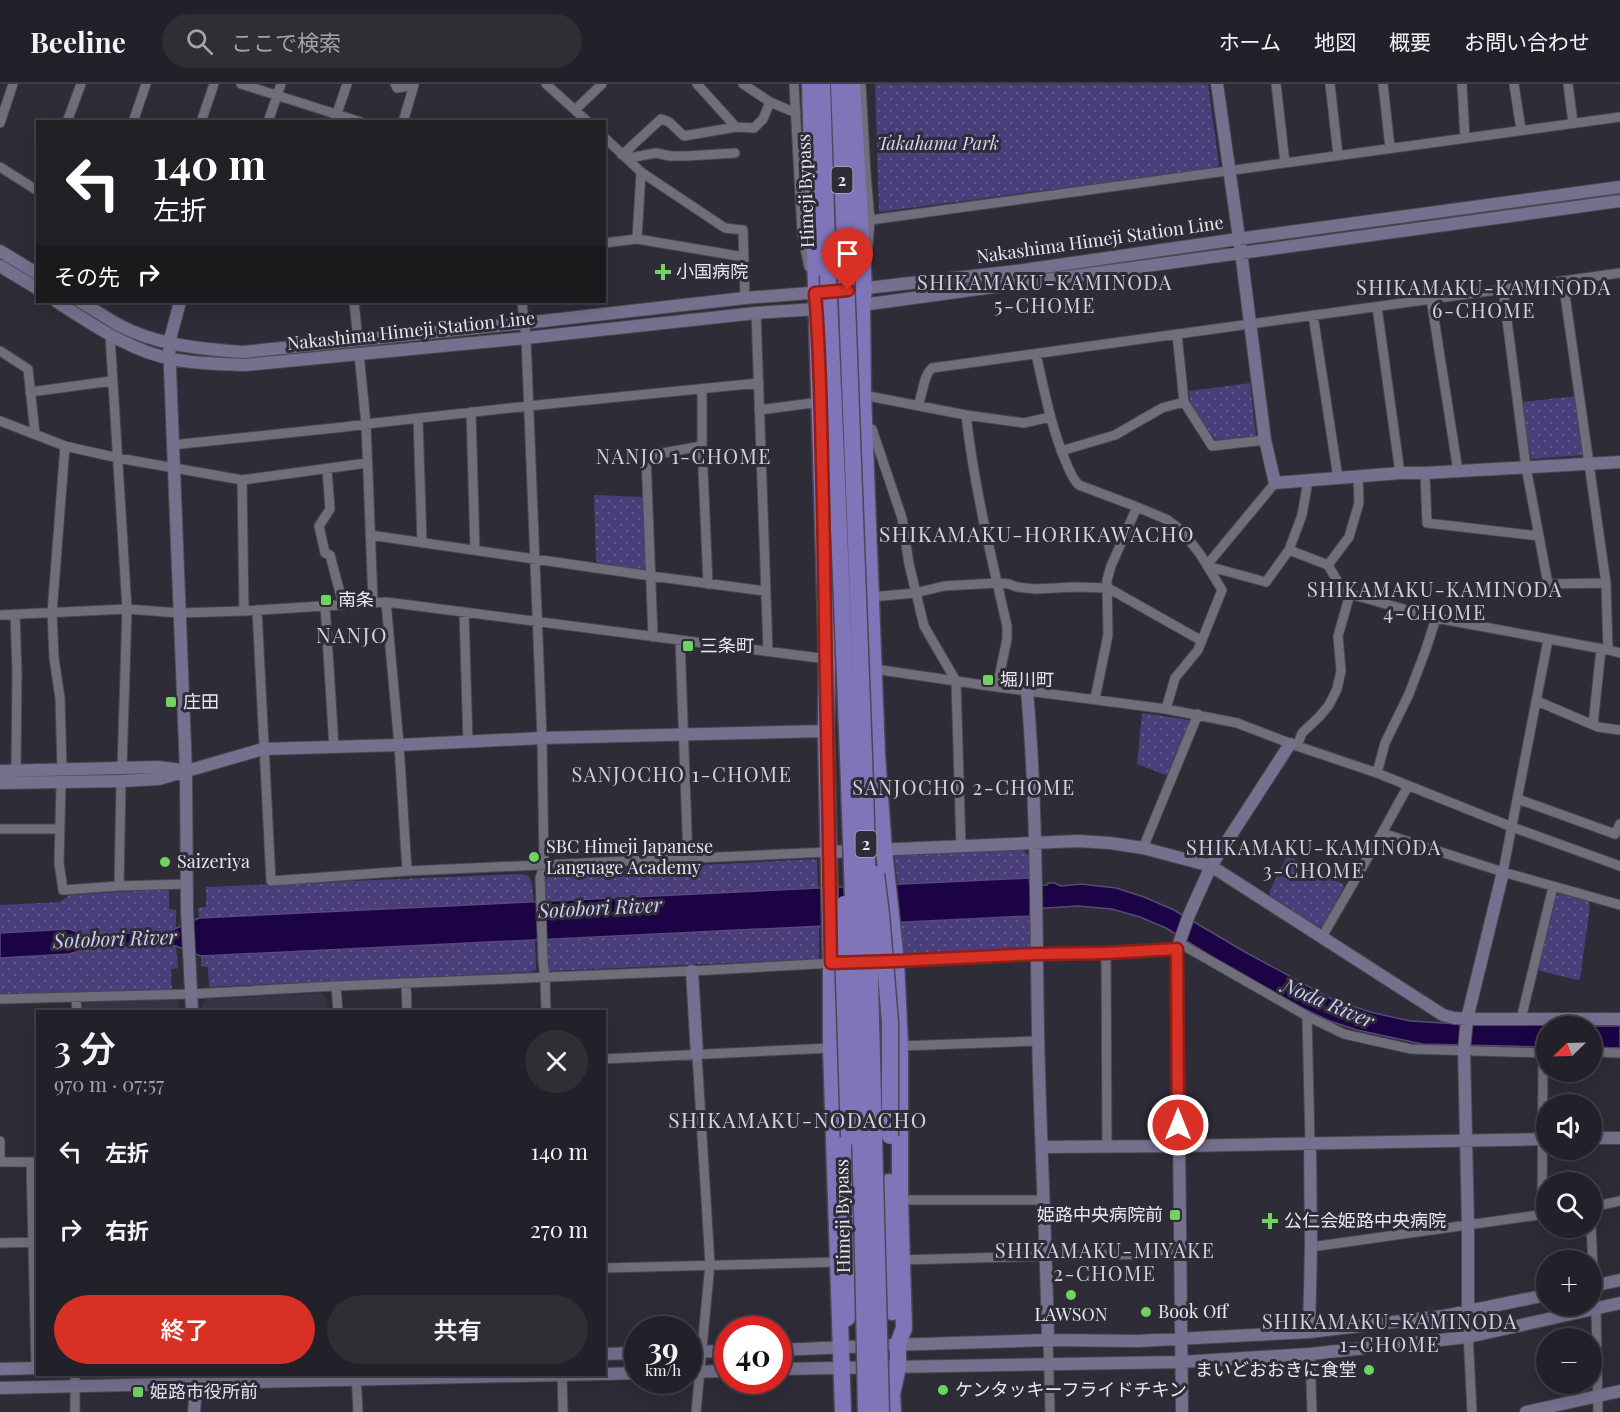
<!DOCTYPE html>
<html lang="ja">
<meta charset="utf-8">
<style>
:root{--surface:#222129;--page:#2e2e35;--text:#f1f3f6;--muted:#a2a3a8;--line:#3f3e46;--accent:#d93025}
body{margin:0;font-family:"Playfair Display","Noto Sans JP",serif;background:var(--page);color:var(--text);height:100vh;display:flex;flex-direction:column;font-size:22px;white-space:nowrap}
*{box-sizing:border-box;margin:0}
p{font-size:20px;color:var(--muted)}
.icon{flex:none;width:33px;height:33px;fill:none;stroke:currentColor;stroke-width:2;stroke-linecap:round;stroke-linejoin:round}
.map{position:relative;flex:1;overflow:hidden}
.details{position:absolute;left:36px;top:926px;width:570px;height:366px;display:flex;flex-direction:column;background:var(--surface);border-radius:0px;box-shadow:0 6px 24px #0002,0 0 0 2px var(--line)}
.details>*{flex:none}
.banner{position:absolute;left:36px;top:36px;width:570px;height:183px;border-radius:0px;box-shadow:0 6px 24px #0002,0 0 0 2px var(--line);background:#202124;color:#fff;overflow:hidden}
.needle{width:39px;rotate:247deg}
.buttons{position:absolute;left:1536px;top:932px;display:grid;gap:12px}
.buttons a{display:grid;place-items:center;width:66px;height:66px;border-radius:50%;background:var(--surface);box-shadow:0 6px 24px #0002,0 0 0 2px var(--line);font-size:30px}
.speed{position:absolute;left:624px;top:1232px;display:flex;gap:12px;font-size:30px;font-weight:700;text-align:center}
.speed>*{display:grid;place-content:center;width:78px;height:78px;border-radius:50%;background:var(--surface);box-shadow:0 6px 24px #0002,0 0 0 2px var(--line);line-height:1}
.speed small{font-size:15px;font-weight:400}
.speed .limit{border:9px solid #d22;background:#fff;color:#111}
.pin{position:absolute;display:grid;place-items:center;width:51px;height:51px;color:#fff;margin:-62px -26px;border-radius:50% 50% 50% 0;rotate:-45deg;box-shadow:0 0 6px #0007}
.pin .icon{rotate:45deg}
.me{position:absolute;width:66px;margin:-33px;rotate:0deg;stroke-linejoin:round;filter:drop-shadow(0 0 4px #0008)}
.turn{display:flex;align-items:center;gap:21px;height:126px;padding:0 18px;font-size:27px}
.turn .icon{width:78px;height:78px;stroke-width:2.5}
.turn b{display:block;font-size:42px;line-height:51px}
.then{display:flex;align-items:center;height:57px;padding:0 18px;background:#0003;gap:12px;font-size:22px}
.round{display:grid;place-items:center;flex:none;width:63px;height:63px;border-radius:32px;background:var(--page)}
.headline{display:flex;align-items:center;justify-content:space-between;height:102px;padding:0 18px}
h1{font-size:36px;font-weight:600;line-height:45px}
.action{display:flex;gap:12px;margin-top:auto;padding:12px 18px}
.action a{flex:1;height:69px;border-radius:36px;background:var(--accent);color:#fff;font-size:24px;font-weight:600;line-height:69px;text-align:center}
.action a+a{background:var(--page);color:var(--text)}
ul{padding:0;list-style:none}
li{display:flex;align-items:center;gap:18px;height:78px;padding:0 18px}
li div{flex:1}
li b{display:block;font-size:22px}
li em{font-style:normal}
header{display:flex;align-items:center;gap:36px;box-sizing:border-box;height:84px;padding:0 30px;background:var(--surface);border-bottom:2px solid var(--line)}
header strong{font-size:28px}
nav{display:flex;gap:33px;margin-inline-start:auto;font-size:21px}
.search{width:420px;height:54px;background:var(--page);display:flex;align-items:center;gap:15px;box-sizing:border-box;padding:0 21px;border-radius:33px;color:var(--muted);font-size:22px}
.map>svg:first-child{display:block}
</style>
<header>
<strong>Beeline</strong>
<div class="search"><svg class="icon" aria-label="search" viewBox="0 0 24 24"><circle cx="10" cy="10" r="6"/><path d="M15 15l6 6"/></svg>ここで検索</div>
<nav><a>ホーム</a><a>地図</a><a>概要</a><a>お問い合わせ</a></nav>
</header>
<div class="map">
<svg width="1620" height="1328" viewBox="0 0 1620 1328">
<defs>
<pattern id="grass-dots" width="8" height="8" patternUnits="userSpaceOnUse" patternTransform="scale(1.5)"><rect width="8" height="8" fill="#493d7a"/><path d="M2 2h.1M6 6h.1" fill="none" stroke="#63598d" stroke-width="1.8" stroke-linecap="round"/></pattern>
</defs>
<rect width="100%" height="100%" fill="#2d2c37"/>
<path fill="#373546" d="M322,909l5,6 1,12h-126v-7l5,-5z
M174,915l4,2 1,10h-97v-6l3,-3z"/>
<path fill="url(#grass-dots)" d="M875,0h333l11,80 -3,4 -337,44z
M1250,299l6,53 -40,4 -25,-32 -2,-17z
M1577,312l8,59 -54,4 -9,-57z
M594,411l49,2 3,70 -4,4 -42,-7 -4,-4z
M1142,629l47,7 1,6 -22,50 -31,-12z
M1022,765l8,8 -1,21 -131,7 -4,-29z
M1290,773l53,27 1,3 -21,39 -4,2 -49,-31 -1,-5 17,-34z
M817,775l1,30 -275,12v-16l6,-10 9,-3z
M522,790l7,2 3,8 2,18 -335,16 -1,-10 8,-1v-20z
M169,805v20l7,1v19l-8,3 -86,2 -13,-5 -69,4v-28l59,-3 11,-7z
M1560,810l28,7 2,5 -10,73 -3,1 -40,-10 18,-73z
M1030,832v33l-126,6 -3,-33z
M819,842v33l-270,12 -3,-7 -1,-24z
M535,856l1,29 -5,3 -322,15 -1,-20 -7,-1v-10z
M170,861l6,1 2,22 -7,1 1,22 -172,4v-37l69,-4 16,-5z"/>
<path fill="#1c0346" stroke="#5a4879" stroke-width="1.5" d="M1029,794l1,8 17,-1 1,-2h7l6,3 20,-2 35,4 28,9 30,13 71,42 87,47 38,13 40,9 50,3 160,2v22l-28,-1v-21h-46v21l-124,-3 -65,-14 -27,-9 -62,-29 -102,-64 -26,-11 -28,-8 -34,-3 -48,3v7l-829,40 -25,-10 -6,-1 -85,4 -16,5 -69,4v-25l69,-4 13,5 86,-2 31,-14z"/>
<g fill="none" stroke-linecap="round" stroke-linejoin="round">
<g stroke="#494750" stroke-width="11">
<path id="street" d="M241,0l120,38
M395,0l2,4 17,-3 -11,37
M546,0l42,38
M697,0l39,43
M743,0l27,18 26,11
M794,0l8,150 7,33
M861,0l5,90 4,46 -2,26
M1276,0l9,79
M1330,0l8,71
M1383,0l7,64
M1462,0l3,54
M1514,0l7,46
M1568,0l5,39
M575,26l27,-26
M67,38l14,-38
M133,38l13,-38
M201,38l13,-38
M268,38l13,-38
M334,38l13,-38
M0,39l13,-39
M604,53l37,35 84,56 18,2 2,68
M622,71l39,-36 8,3 15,14 52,-9 18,1 9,-9 7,-17
M622,71l12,2 22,-4 14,3h17l48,-3
M0,83l38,24
M870,136l750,-103
M637,155l107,18
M604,159l33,-4 4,-67
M1563,197l43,302 2,67
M1503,205l23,178 22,117 58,-1
M1431,215l27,172
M354,218l4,38
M522,218l4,36 16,400 2,127 -4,13 3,83 2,16 1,34
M1377,223l23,166
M756,229l12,338
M1313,231l25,163
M1177,250l7,68 28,44 53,-6
M110,251l17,274 -5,159
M0,267l28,18 7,65
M359,270l7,70 7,177
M1036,270c8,36 15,72 29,106 4,9 7,19 14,25l58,22 31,13 13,10 19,24 22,36 -24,60 -23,28 -9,31
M702,305v57l6,138
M30,308l82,-11
M863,311l103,20 58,8 26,-6
M918,321c5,-11 5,-29 14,-37l688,-95
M759,326l61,-8
M471,328l4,138
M966,331c8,71 25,141 41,211v13l-10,48
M418,334l4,125
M0,337l65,25 53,12 124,22 125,-17
M865,344l7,1 30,89 7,46 15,62 32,55 5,166
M172,361l172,-18 22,-3 162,-18 231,-23
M1061,367l54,-16 47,-27 22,-6
M327,385l3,40 -11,17 6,27 5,2 13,49
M1425,389l2,50 112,13
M242,396l2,131
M370,451l281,41 114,15
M1289,466l39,15 14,24 8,5 86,24 172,32 12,3
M1207,481l68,-82
M1328,481l21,-28 10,-34 -1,-26
M1207,482l59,16 23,-32 13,-35 6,-34
M871,513l44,-4 29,-7 53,-3 12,1 8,3 18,2 41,-2 32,1 94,53
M386,518l13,143 8,126
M325,521l9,142
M257,526l14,271 136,-10 421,-19
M464,528l4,130
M15,530l2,58 -1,98
M0,531l127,-6 52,4 65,-2 142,-9 441,57
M653,553l-7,-181 56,-10
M680,556l8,219
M874,585l123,18 169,22 71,14 60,23 80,27 135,54 108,39
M1095,615l13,-64 -1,-55 4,-14 26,-59
M1537,617l61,26 22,3
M1593,641l8,-76
M1297,662l5,-13 17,-16 10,-12 8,-16 4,-18 -3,-35 12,-42
M62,685l-2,-71 -6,-40 -2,-45 13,-167
M1377,689l8,-30 24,-49 17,-45 10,-31
M61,699l-2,80 4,27 56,-4 67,-2
M1518,715l97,35 5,-10
M0,745h60
M1382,749l121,39 117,33
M1143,764l55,-134
M1503,788l45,-232
M119,802l2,-105
M1322,853l60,-104 26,-47
M1179,859l128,73 37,18 67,15 135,4
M1106,869l1,194
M893,877l143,-7 70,-1 71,-4
M406,899l1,28
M336,902l2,25
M76,914l1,13
M0,915l191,-5 145,-8 356,-15 142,-8
M1307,932l3,128
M1521,935l32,-132
M900,962l138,-5
M1592,968l28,1
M604,975l227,-11
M0,1057v21
M0,1078h38
M31,1078l5,206
M900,1116h144
M1592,1123l28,-6
M1542,1130l1,-161
M1591,1143l3,59
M0,1159l38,-1
M1311,1163l235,-33
M901,1176l182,-5 97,-1
M604,1184l235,-6
M1596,1225l2,103
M1468,1249l4,79
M1048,1256l2,72
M1310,1270l2,58
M75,1290v38
M356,1290l2,38
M562,1290l1,38
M696,1328l14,-148 -13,-209"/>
</g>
<g stroke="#494750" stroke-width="14">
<path id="secondary" d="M1217,0l24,168 24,188 10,43 125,-10h25l195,-11
M0,167l38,23
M0,182l38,23
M858,205l166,-19 214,-31 382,-52
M57,218c35,22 73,49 115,57 24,5 49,5 73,6l281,-27 230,-25 61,-4 45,-4 758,-104
M81,218c12,7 24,15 36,22 38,21 83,25 126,28l282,-29 220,-25 77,-6
M180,218l-11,41 17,428 1,140 5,100
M1027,607c10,113 9,227 11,340 2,103 8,206 10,309
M0,687l158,-4 23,3
M0,699l121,-2 38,-2 104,-30 136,-4 143,-7 284,-7
M828,768l250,-11 32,2 33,5 68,18 232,149 11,3 13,1h153
M692,887l5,84
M1592,1054h28
M1042,1063l137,-1 367,-7
M1592,1202l28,-6
M1468,1241v-100l-4,-175 3,-31 36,-147
M1309,1248l2,-85 -1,-103
M891,1261l157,-5 89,1 172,-9 135,-16 102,-21
M778,1266l93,-4
M688,1268l40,-1
M604,1270l34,-1
M0,1285l38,-1
M778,1285l403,-7 129,-8 158,-17 152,-34
M688,1288l40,-1
M604,1290l34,-1
M0,1304l601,-14
M194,1328l3,-38
M1182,1328l-5,-463 12,-34 22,-49 79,-122
M1526,1328l94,-21"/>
</g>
<g stroke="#494750" stroke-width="19">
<path id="highway" d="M810,0l17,575 -1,72 5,232v85l12,364
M822,0l6,191
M839,0l7,192
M852,0l12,205 -2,16 1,90 14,360 7,96 12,110 4,85v154l4,128 -6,16v23l-6,27 1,18
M889,1098l-1,65 4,65
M847,1234l7,-32 -5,-149"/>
</g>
<use href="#street" stroke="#706e7b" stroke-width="9"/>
<use href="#secondary" stroke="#75708e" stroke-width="12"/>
<use href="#highway" stroke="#8075b9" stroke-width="16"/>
<g stroke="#494750" stroke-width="19" stroke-linecap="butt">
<path id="highway-bridge" d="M828,191c17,379 32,758 38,1137
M846,192l19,508 16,628
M876,790l5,40 9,108v114
M844,820l-1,46 6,187"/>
</g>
<use href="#highway-bridge" stroke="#8075b9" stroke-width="16"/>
</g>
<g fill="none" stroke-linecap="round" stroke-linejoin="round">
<g stroke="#8d1f18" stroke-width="15">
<path id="route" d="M848,206l-33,3c6,69 6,140 8,209 4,154 4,307 8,461l65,-2 140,-7 70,-1 71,-4 1,176"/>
</g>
<use href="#route" stroke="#d93025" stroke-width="10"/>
</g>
<g fill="#70d35f" stroke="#2d2c37" stroke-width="2">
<path d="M660 179h6v6h6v6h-6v6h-6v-6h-6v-6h6z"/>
<rect x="320" y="510" width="12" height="12" rx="3"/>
<rect x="682" y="556" width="12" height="12" rx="3"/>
<rect x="982" y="590" width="12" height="12" rx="3"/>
<rect x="165" y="612" width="12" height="12" rx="3"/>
<circle cx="534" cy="773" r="6"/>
<circle cx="165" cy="778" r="6"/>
<rect x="1169" y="1125" width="12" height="12" rx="3"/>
<path d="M1267 1128h6v6h6v6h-6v6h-6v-6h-6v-6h6z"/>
<circle cx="1071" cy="1211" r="6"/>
<circle cx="1146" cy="1228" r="6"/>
<circle cx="1369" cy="1286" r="6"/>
<circle cx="943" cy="1306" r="6"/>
<rect x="132" y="1302" width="12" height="12" rx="3"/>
</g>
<g text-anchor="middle" stroke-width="6" stroke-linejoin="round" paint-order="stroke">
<g fill="#2d2c37" stroke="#b1b0b8" stroke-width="1.5">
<rect x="831.5" y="83" width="21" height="26" rx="4.5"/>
<rect x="855.5" y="747" width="21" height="26" rx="4.5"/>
</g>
<g font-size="16" font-weight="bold" fill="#e9e8f0">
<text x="842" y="102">2</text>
<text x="866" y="766">2</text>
</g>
<g font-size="18" font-style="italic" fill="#d8d3fc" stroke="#2d2c37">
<text x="938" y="66">Takahama Park</text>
</g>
<g font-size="18" fill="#e9e8f0" stroke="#2d2c37">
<text transform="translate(806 107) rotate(-92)" y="6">Himeji Bypass</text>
<text transform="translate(1100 156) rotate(-8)" y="6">Nakashima Himeji Station Line</text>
<text transform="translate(411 247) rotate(-6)" y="6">Nakashima Himeji Station Line</text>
<text transform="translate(843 1132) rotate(-91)" y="6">Himeji Bypass</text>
</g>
<g font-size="18" fill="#e9e8f0" stroke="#2d2c37" text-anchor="start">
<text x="676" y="194">小国病院</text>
<text x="338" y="522">南条</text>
<text x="700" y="568">三条町</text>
<text x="1000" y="602">堀川町</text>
<text x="183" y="624">庄田</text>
<text x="546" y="769">SBC Himeji Japanese<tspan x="546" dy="21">Language Academy</tspan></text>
<text x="177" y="784">Saizeriya</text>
<text x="1163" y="1137" text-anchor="end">姫路中央病院前</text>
<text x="1284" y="1143">公仁会姫路中央病院</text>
<text x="1158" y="1234">Book Off</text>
<text x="1071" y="1237" text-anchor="middle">LAWSON</text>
<text x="1357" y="1292" text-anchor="end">まいどおおきに食堂</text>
<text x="955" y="1312">ケンタッキーフライドチキン</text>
<text x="150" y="1314">姫路市役所前</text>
</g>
<g font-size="20" letter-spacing="1.5" fill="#d4d2e0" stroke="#2d2c37">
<text x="1045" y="206">SHIKAMAKU-KAMINODA<tspan x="1045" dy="23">5-CHOME</tspan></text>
<text x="1484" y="211">SHIKAMAKU-KAMINODA<tspan x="1484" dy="23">6-CHOME</tspan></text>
<text x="684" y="380">NANJO 1-CHOME</text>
<text x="1435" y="513">SHIKAMAKU-KAMINODA<tspan x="1435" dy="23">4-CHOME</tspan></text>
<text x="682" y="698">SANJOCHO 1-CHOME</text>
<text x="964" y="711">SANJOCHO 2-CHOME</text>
<text x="1314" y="771">SHIKAMAKU-KAMINODA<tspan x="1314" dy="23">3-CHOME</tspan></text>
<text x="1105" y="1174">SHIKAMAKU-MIYAKE<tspan x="1105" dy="23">2-CHOME</tspan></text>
<text x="1390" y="1245">SHIKAMAKU-KAMINODA<tspan x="1390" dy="23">1-CHOME</tspan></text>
</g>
<g font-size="20" font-style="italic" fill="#d2cdf6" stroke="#2d2c37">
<text transform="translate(600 824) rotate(-3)" y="7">Sotobori River</text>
<text transform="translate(115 855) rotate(-2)" y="7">Sotobori River</text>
<text transform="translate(1328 919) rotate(23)" y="7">Noda River</text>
</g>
<g font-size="21" letter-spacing="1.5" fill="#d4d2e0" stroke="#2d2c37">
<text x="1037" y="458">SHIKAMAKU-HORIKAWACHO</text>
<text x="352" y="559">NANJO</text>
<text x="798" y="1044">SHIKAMAKU-NODACHO</text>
</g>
</g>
</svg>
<div class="buttons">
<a><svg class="needle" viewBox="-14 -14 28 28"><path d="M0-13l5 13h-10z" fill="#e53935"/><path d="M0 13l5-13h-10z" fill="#a2a3a8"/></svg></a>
<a><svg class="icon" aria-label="sound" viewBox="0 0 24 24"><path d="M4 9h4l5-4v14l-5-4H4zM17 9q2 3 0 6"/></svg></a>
<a><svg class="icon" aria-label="search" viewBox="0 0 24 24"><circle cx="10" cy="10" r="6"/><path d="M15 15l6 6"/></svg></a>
<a>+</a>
<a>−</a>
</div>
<div class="speed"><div>39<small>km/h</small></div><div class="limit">40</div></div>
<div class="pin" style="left:848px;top:206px;background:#d93025"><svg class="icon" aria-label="arrive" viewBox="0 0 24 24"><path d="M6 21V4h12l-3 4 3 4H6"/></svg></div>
<svg class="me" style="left:1178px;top:1041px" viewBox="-20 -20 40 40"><circle r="17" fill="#d93025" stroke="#fff" stroke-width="3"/><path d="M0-11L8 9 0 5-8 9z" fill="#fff"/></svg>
<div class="banner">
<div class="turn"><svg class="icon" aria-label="left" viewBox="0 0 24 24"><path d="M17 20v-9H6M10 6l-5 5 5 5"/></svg><div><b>140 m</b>左折</div></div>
<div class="then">その先<svg class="icon" aria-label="right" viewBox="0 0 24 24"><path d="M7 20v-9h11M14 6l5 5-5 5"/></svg></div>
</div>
<section class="details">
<div class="headline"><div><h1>3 分</h1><p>970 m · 07:57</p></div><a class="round"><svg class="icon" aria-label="close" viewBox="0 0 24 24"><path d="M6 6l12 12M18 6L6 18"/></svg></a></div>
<ul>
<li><svg class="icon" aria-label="left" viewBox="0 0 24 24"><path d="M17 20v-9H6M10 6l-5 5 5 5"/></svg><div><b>左折</b></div><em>140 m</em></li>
<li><svg class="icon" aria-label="right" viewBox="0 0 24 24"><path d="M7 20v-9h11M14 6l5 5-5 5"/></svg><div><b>右折</b></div><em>270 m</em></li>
</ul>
<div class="action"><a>終了</a><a>共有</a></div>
</section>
</div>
